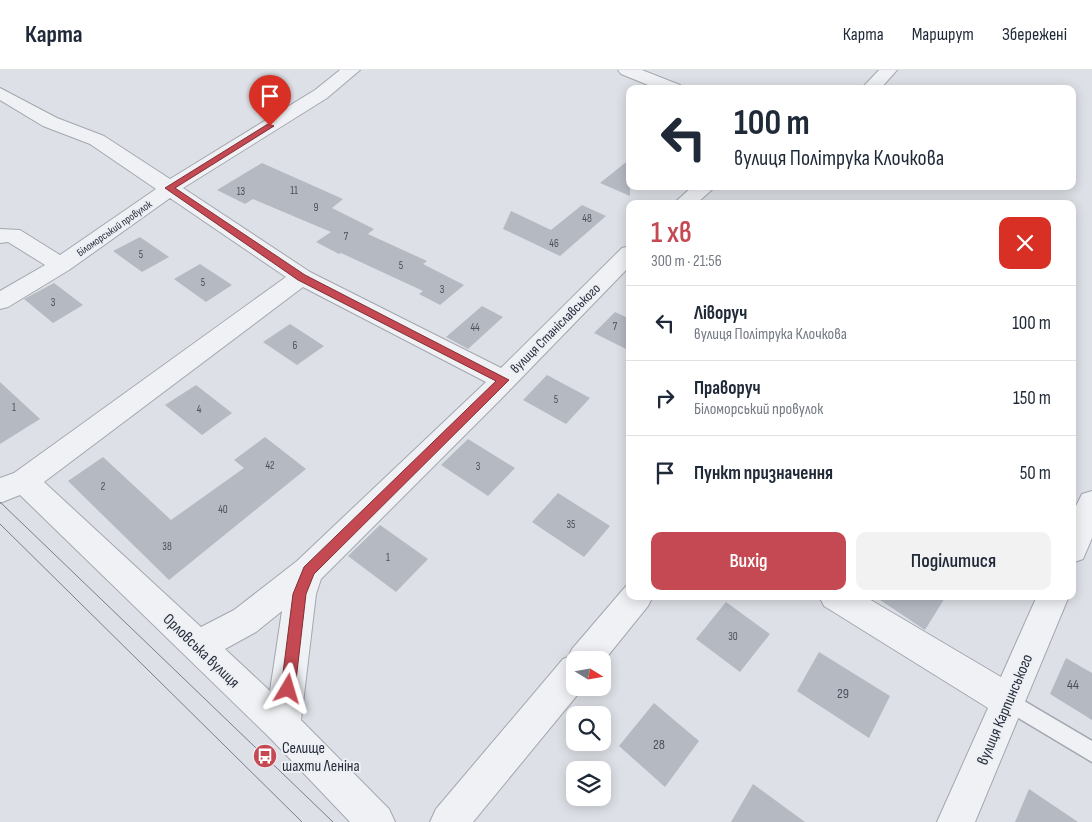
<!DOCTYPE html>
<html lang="uk">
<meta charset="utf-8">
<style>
:root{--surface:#fff;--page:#f2f2f3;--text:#1f2937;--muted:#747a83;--line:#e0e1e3;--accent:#c44952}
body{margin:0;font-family:"Sofia Sans Condensed",sans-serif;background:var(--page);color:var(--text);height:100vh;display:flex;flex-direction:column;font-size:19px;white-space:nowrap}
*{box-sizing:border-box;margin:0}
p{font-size:16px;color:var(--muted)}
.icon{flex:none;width:28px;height:28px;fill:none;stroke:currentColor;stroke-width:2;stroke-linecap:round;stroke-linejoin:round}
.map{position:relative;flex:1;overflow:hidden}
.side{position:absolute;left:626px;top:130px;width:450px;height:400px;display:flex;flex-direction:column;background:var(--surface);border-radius:10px;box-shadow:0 2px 12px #0003}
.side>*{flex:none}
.banner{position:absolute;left:626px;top:15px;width:450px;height:105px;border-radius:10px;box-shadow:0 2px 12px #0003;background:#fff;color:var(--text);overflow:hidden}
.needle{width:32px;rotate:101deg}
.controls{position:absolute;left:566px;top:581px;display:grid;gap:10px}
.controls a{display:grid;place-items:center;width:45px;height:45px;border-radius:10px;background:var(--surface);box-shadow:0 2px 12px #0003;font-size:25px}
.pin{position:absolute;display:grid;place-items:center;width:42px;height:42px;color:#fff;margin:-51px -21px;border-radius:50% 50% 50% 0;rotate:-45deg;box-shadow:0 0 5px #0007}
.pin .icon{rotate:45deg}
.me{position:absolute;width:55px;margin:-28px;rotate:7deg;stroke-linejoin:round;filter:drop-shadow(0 0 4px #0008)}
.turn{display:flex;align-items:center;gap:18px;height:105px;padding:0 25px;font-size:22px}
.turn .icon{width:65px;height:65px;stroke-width:2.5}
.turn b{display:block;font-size:35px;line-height:42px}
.round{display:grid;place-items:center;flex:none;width:52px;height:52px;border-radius:10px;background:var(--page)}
.head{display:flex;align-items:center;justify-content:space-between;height:85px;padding:0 25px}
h1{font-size:30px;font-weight:600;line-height:38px;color:var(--accent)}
.cta{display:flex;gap:10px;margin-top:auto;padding:10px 25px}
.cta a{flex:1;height:58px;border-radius:10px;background:var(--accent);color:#fff;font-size:20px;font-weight:600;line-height:58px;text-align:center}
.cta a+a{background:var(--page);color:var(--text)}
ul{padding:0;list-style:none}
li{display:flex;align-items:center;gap:15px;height:75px;padding:0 25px;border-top:1px solid var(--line)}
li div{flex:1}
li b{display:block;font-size:19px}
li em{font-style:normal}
header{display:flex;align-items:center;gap:30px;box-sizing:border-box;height:70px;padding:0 25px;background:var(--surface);border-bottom:1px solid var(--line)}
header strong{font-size:24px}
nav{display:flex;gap:28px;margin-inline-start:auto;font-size:18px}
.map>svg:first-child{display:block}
</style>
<header>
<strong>Карта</strong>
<nav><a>Карта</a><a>Маршрут</a><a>Збережені</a></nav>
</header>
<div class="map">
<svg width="1092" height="752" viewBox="0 0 1092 752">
<rect width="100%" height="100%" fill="#dde0e6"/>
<path fill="#b5b9c2" d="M630,89v37l-30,-13z
M262,93l81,36 -11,9 42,21 -6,5 59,27 -4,3 41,21 -24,20 -21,-11 4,-3 -82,-38 -2,1 -23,-12 15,-10 -78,-33 -8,5 -28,-14z
M582,135l24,11 -46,40 -57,-27 8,-18 40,19z
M140,167l29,20 -27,15 -29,-21z
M200,194l32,21 -26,17 -32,-23z
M54,213l29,22 -30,18 -29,-24z
M482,236l21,11 -35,32 -22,-12z
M615,242l15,7v32l-36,-18z
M290,254l34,22 -27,19 -34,-23z
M547,305l43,23 -24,26 -43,-24z
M0,312l40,37 -40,25z
M196,315l36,28 -30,22 -37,-30z
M265,367l41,32 -137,111 -101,-99 35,-24 68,63 73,-52 -10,-8z
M468,369l47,29 -27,28 -47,-31z
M558,423l52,33 -26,31 -52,-35z
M380,455l48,34 -32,33 -48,-36z
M874,526h72l-21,34z
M726,532l44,32 -30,38 -44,-33z
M819,582l71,44 -21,42 -72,-47z
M1066,588l26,15v47l-42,-26z
M654,633l45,38 -34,46 -46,-41z
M753,714l52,38h-74z
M1029,719l49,33h-63z"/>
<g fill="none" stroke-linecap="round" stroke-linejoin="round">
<g stroke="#a3a7af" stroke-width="3">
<path id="service" d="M1007,621l85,50v21l-92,-55 -2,-7 2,-7z"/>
</g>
<g stroke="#a3a7af" stroke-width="2">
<path id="minor" d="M340,0h20l-33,28 -144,90 127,84 191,96 121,-120 8,-2v20l-130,134 -179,179 -5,15 -15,126 88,89 6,13h-45l-79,-83 -251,-244 -20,8v-25l14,-5 272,-196 -116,-79 -101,72 -61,37 -8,2v-18l45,-26 -37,-23 -8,1v-14l20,1 40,25 96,-66 -66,-45 -47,-18 -43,-26v-12l57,30 47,18 66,43 145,-89zM303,217l183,95 -189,179 -63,49 -33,17 -157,-145zM282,541l-12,80 -45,-42 31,-17z
M618,0h24l38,15 3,4h-25l-37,-15z
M879,0h18l-17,19h-19z
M693,116h23l-20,18h-23z
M1092,421v47l-9,21 -11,4v-49l10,-20z
M630,514v12h23l-5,10 -46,57v-3h-27v28h8l-110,134h-43l6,-13 127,-150 5,-2 4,-8 54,-63z
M819,526h45l137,81 36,-81h32l-94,226h-38l51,-114 -164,-102z"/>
</g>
<use href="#service" fill="#eff1f4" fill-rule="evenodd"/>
<use href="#minor" fill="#eff1f4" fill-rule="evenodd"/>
<path stroke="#787e8e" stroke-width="1" d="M0,432l333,320
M0,454l302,298"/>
</g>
<path fill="#c44952" stroke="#7f2f35" d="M268,54l6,2 -99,62 130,87 204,105 -195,194 -8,20 -11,95 -2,5 -5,2 -5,-2 -2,-5 12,-95 11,-27 192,-186 -198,-101 -133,-92z"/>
<defs>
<g id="bus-disc" transform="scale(1.25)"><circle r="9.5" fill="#c44952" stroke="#eceff4"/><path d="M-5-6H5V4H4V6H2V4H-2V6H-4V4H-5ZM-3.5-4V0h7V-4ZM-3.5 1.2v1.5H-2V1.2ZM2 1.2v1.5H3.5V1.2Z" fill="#fff"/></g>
</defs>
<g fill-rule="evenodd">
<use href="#bus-disc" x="265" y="686"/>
</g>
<g text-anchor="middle" stroke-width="4" stroke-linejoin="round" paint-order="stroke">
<g font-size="11" fill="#4b505d">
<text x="294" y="124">11</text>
<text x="241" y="125">13</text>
<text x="316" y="141">9</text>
<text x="587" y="152">48</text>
<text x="346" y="170">7</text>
<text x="554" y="177">46</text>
<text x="141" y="188">5</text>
<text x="401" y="199">5</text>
<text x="203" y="216">5</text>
<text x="442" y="223">3</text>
<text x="53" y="236">3</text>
<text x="615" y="260">7</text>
<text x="475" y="261">44</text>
<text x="295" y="279">6</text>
<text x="556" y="333">5</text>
<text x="14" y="341">1</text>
<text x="199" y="343">4</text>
<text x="270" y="399">42</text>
<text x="478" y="400">3</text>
<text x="103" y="420">2</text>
<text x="223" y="443">40</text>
<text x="571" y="458">35</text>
<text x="167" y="480">38</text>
<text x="388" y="491">1</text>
<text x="733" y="570">30</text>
</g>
<g font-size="11" fill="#282d3b" stroke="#eceff4">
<text transform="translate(114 158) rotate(-35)" y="4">Біломорський провулок</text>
</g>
<g font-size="14" fill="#282d3b" stroke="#eceff4">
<text transform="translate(555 258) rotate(-45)" y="5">вулиця Станіславського</text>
</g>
<g font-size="14" fill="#4b505d">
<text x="1073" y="619">44</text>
<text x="843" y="628">29</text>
<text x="659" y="679">28</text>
</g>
<g font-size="16" fill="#282d3b" stroke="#eceff4">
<text transform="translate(202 580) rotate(44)" y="6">Орловська вулиця</text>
<text transform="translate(1004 639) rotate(-67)" y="6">вулиця Карпинського</text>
</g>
<g font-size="16" fill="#282d3b" stroke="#eceff4" text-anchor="start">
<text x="282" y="683">Селище<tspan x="282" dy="18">шахти Леніна</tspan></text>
</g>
</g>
</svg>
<div class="controls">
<a><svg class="needle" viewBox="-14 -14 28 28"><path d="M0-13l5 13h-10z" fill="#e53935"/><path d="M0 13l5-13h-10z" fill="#747a83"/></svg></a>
<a><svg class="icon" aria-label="search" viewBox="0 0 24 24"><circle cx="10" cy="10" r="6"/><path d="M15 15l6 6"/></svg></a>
<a><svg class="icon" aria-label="layers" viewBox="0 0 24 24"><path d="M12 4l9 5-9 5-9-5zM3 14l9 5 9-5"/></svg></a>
</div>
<div class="pin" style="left:270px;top:56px;background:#d93025"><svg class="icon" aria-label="arrive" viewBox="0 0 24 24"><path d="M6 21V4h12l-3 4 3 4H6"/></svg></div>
<svg class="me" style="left:288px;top:619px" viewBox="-20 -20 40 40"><path d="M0-17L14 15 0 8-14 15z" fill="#c44952" stroke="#fff" stroke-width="4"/></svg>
<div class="banner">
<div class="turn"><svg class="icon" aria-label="left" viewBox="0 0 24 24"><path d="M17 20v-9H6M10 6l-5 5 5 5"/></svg><div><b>100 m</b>вулиця Політрука Клочкова</div></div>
</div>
<section class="side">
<div class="head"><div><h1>1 хв</h1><p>300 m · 21:56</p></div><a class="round" style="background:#d93025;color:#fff"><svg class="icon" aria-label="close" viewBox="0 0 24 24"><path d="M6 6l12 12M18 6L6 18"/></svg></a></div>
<ul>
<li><svg class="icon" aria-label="left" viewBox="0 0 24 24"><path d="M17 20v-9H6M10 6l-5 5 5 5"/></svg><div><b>Ліворуч</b><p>вулиця Політрука Клочкова</p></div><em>100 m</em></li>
<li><svg class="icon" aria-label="right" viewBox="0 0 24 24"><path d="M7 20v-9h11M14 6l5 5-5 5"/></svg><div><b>Праворуч</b><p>Біломорський провулок</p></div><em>150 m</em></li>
<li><svg class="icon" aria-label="arrive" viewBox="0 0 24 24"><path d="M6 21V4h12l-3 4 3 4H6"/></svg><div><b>Пункт призначення</b></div><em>50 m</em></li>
</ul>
<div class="cta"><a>Вихід</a><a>Поділитися</a></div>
</section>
</div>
